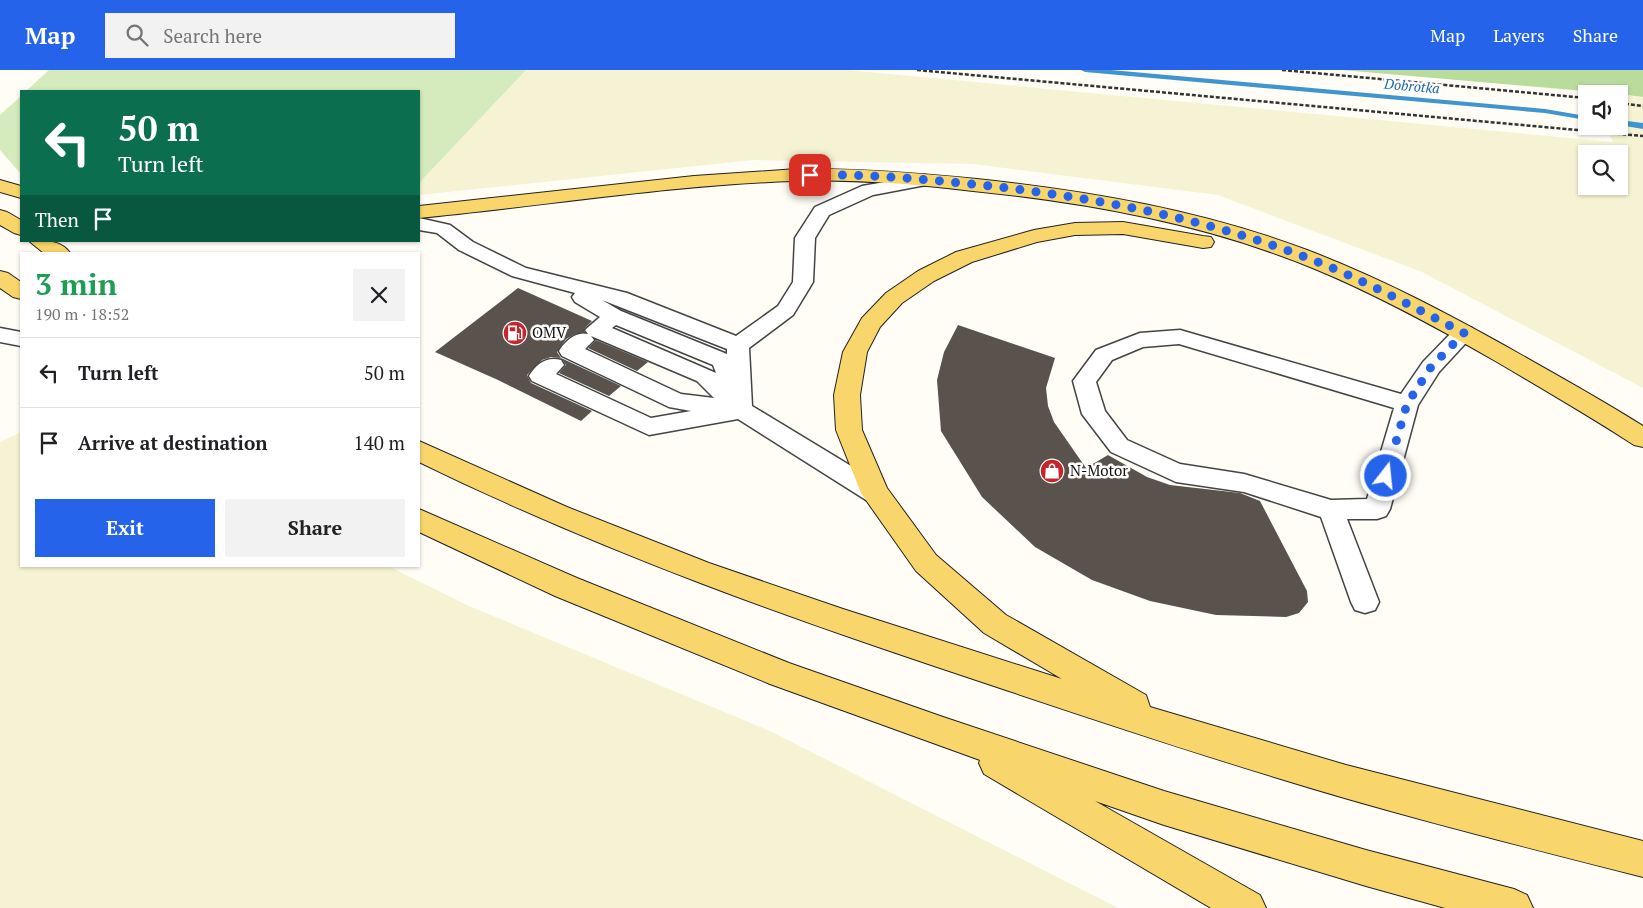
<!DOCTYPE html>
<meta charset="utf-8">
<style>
:root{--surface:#fff;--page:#f2f2f2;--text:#202124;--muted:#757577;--line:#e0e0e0;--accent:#2563eb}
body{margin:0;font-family:"PT Serif",serif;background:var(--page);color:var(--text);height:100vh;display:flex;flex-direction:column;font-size:19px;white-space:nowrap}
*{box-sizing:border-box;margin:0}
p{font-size:16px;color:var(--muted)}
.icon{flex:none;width:28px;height:28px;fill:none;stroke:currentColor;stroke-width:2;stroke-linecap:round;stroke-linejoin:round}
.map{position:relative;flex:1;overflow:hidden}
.panel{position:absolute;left:20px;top:182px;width:400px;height:315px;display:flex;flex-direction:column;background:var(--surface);border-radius:0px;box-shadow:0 1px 4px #0004}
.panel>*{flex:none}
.top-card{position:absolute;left:20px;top:20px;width:400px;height:152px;border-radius:0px;box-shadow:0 1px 4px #0004;background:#0b6e4f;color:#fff;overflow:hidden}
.controls{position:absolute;left:1578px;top:15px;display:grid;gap:10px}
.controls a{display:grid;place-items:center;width:50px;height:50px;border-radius:0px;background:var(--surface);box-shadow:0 1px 4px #0004;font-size:25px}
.pin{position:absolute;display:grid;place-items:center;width:42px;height:42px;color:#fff;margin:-21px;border-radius:10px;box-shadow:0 2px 8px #0006}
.me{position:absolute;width:55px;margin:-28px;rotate:16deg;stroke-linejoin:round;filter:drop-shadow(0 0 4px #0008)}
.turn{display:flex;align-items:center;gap:18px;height:105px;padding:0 15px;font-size:22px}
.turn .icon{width:65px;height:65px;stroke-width:2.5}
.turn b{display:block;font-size:35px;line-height:42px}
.then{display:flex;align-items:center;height:48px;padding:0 15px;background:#0003;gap:10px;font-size:19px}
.round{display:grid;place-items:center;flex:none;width:52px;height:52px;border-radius:0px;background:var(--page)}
.head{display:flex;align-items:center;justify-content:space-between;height:85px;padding:0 15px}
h1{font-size:30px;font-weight:800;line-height:38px;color:#1e9e55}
.button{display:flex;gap:10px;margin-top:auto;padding:10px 15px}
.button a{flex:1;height:58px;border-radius:0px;background:var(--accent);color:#fff;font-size:20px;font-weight:800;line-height:58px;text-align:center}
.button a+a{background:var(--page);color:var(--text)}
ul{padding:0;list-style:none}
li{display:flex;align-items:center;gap:15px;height:70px;padding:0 15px;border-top:1px solid var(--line)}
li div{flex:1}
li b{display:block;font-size:19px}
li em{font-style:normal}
header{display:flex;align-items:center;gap:30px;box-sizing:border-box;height:70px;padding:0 25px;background:var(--accent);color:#fff}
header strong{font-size:24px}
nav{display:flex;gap:28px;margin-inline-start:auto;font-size:18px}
.search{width:350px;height:45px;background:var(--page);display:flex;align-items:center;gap:12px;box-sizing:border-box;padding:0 18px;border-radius:0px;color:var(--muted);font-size:19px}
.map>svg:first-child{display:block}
</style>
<header>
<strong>Map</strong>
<div class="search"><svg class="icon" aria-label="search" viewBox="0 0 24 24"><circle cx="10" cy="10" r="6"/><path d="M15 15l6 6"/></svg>Search here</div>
<nav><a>Map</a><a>Layers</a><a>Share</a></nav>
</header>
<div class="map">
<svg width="1643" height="838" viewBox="0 0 1643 838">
<rect width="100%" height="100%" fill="#fffdf5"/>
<path fill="#f6f3d4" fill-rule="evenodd" d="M526,0h321l766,72 -8,-16h14v-31l24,2v291l-221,-116 -204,-77 -245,-31 -220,-4 -334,35v-12zM1586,84h33v32h-33z
M21,362v134h367l81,40 301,125 348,177h-1118v-466z"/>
<path fill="#d5ebbd" d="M49,0h477l-107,113v-92h-393z
M21,26v78l-21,-24v-35z"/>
<path fill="#b9dc9c" d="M1342,0h301v27l-24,-3z"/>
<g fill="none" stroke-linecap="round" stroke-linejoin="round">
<path fill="#3f96cf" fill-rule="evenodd" d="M1081,0h30l434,39 41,7v4l-41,-7 -460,-41z
M1619,50l24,3v6l-24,-4z"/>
</g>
<path fill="#5a524d" d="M518,218l74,33 -8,8v3l-9,2 -9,5 -9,13 4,6 60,28 -12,10 -50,-23 7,-8 -5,-7 -10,-1 -9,3 -15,15 4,8 61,28 -11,10 -83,-41 -63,-28z
M958,255l97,33 -9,30 2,18 6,16 32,46 22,-13 39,22 23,8 70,8 20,8 47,90 1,11 -9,11 -13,4 -70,-2 -66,-14 -58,-21 -57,-33 -53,-50 -41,-66 -4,-51 7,-28z
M596,270l52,22 -11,9 -49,-23z"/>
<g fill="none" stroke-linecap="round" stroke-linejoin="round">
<g stroke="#444" stroke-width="3">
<path id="service" d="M925,105l6,1 3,4 -3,4 -58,11 -44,20 -14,23 -2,44 -20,33 -44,33 3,58 132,80 4,7 -4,7 -9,3 -9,-3 -128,-81 -89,16 -117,-54 -3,-5c7,-12 18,-20 32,-16l3,5 -8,9 95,44 40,-7 -22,-4 -107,-51 -3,-5c6,-10 17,-20 29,-17l-3,-4 15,-13 -25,-15 -3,-5 3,-4 -63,-17 -53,-26 -22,-17 -18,-3v-12l31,7 23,17 53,26 101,25 109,43 42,-30 15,-24 2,-44 20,-31 47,-21zM602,230l125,49v5l-106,-43zM616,255l97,40 3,8 -104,-45zM591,266l106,45 17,17 -33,-4 -96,-45 9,-9z
M1464,256l8,2 3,5 -36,39 -21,33 -28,104 -4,7 -9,3h-30l32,83 -4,8 -10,3 -10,-3 -4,-8 -30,-85 -77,-25 -68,-10 -65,-30 -29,-38 -9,-33 23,-31 44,-17 40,-3 221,64 22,-32 33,-34zM1179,274l215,64 -27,91 -36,1 -87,-26 -64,-10 -53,-24 -22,-29 -9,-29 16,-22 31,-13z
M0,258l21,4v14l-21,-4z"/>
</g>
<g stroke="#222" stroke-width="2">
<path id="primary" d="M797,99c60,-1 120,4 180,10 112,12 224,31 330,71 74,28 143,65 211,103 42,24 84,47 125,73v21l-9,-2c-45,-29 -91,-56 -137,-83 -59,-34 -119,-67 -182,-93 -109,-45 -225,-66 -342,-78 -60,-7 -119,-12 -179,-10 -125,4 -250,25 -375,37v-12l275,-30z
M0,110l21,6v12l-21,-6z
M0,140l7,2 14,8v15l-7,-2 -14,-8z
M1123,152l80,14 8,1 3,5 -3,5 -8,1 -80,-14 -48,1 -38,7 -65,20 -38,19 -32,22 -22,24 -13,25 -7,43 2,35 25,58 49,67 70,60 140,80 4,12 196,58 297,76v36c-99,-25 -198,-50 -295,-78 -121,-35 -241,-75 -360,-115 -194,-64 -385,-132 -569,-222v-21l148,66 142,56 134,46 219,70 -78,-46 -68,-62 -55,-78 -25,-63 -2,-35 9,-43 19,-34 24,-25 32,-22 38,-19 78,-22 41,-7z
M29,171c16,0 32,-2 42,13h-26z
M0,201l8,2 13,9v17l-8,-2 -13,-9z
M419,439l158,69 212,85 154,54 221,74 202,59 148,39 13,6 6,13h-88l-79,-22 -202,-61 -69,-24 165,94 6,13h-55l-227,-134 -5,-11 1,-3 -210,-76 -215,-88 -136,-64z"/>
</g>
<path stroke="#333" stroke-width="2.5" stroke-dasharray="4 2" stroke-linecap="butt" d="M917,0l726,66
M1282,0l304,28
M1619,33l24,3"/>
<use href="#service" fill="#fff" fill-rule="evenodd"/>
<use href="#primary" fill="#f9d66b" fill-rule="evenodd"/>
</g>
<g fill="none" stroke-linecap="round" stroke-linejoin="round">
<path stroke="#2563eb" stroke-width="9" stroke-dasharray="0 16.2" d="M810,105c51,-1 101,3 151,8 113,11 229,31 336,71 58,21 112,51 167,79l-33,34 -24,37 -21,72"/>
</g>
<defs>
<g id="fuel-disc" transform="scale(1.25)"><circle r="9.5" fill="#c4262e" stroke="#fff"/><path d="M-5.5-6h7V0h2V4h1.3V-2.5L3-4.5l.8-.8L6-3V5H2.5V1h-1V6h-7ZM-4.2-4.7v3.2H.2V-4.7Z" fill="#fff"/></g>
<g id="shop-disc" transform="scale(1.25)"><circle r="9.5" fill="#c4262e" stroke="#fff"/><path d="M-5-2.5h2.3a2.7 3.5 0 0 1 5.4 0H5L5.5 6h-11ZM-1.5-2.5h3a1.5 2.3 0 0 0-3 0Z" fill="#fff"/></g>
</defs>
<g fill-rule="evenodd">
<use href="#fuel-disc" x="515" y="263"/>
<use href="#shop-disc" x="1052" y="401"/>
</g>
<g text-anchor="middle" stroke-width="5" stroke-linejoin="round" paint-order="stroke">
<g font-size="14" font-style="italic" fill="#1768a6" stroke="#fff">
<text transform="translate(1412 16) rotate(5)" y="5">Dobrotka</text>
</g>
<g font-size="15" fill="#111" stroke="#fff" text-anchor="start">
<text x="532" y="268">OMV</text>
<text x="1070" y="406">N-Motor</text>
</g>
</g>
</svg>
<div class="controls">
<a><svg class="icon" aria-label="sound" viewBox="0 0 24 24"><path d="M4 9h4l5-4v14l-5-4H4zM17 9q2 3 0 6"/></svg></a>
<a><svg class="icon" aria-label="search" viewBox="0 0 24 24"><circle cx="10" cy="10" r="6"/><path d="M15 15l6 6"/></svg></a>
</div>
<div class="pin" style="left:810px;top:105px;background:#d93025"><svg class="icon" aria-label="arrive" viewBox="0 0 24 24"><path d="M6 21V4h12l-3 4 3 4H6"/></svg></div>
<svg class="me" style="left:1386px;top:406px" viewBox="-20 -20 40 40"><circle r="17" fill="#2563eb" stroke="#fff" stroke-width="3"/><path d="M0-11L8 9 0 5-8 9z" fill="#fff"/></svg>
<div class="top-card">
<div class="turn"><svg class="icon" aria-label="left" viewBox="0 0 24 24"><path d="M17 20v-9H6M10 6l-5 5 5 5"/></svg><div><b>50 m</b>Turn left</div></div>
<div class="then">Then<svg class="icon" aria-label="arrive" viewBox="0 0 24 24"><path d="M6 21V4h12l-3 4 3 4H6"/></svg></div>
</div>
<section class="panel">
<div class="head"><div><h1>3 min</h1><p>190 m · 18:52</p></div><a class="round"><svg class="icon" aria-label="close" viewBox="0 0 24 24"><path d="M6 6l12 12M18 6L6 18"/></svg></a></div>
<ul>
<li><svg class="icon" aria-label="left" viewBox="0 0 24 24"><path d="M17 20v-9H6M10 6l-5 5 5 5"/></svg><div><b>Turn left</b></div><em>50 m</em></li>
<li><svg class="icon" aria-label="arrive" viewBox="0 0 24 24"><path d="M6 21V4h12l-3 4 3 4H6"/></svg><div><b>Arrive at destination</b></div><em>140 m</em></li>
</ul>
<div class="button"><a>Exit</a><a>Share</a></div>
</section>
</div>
